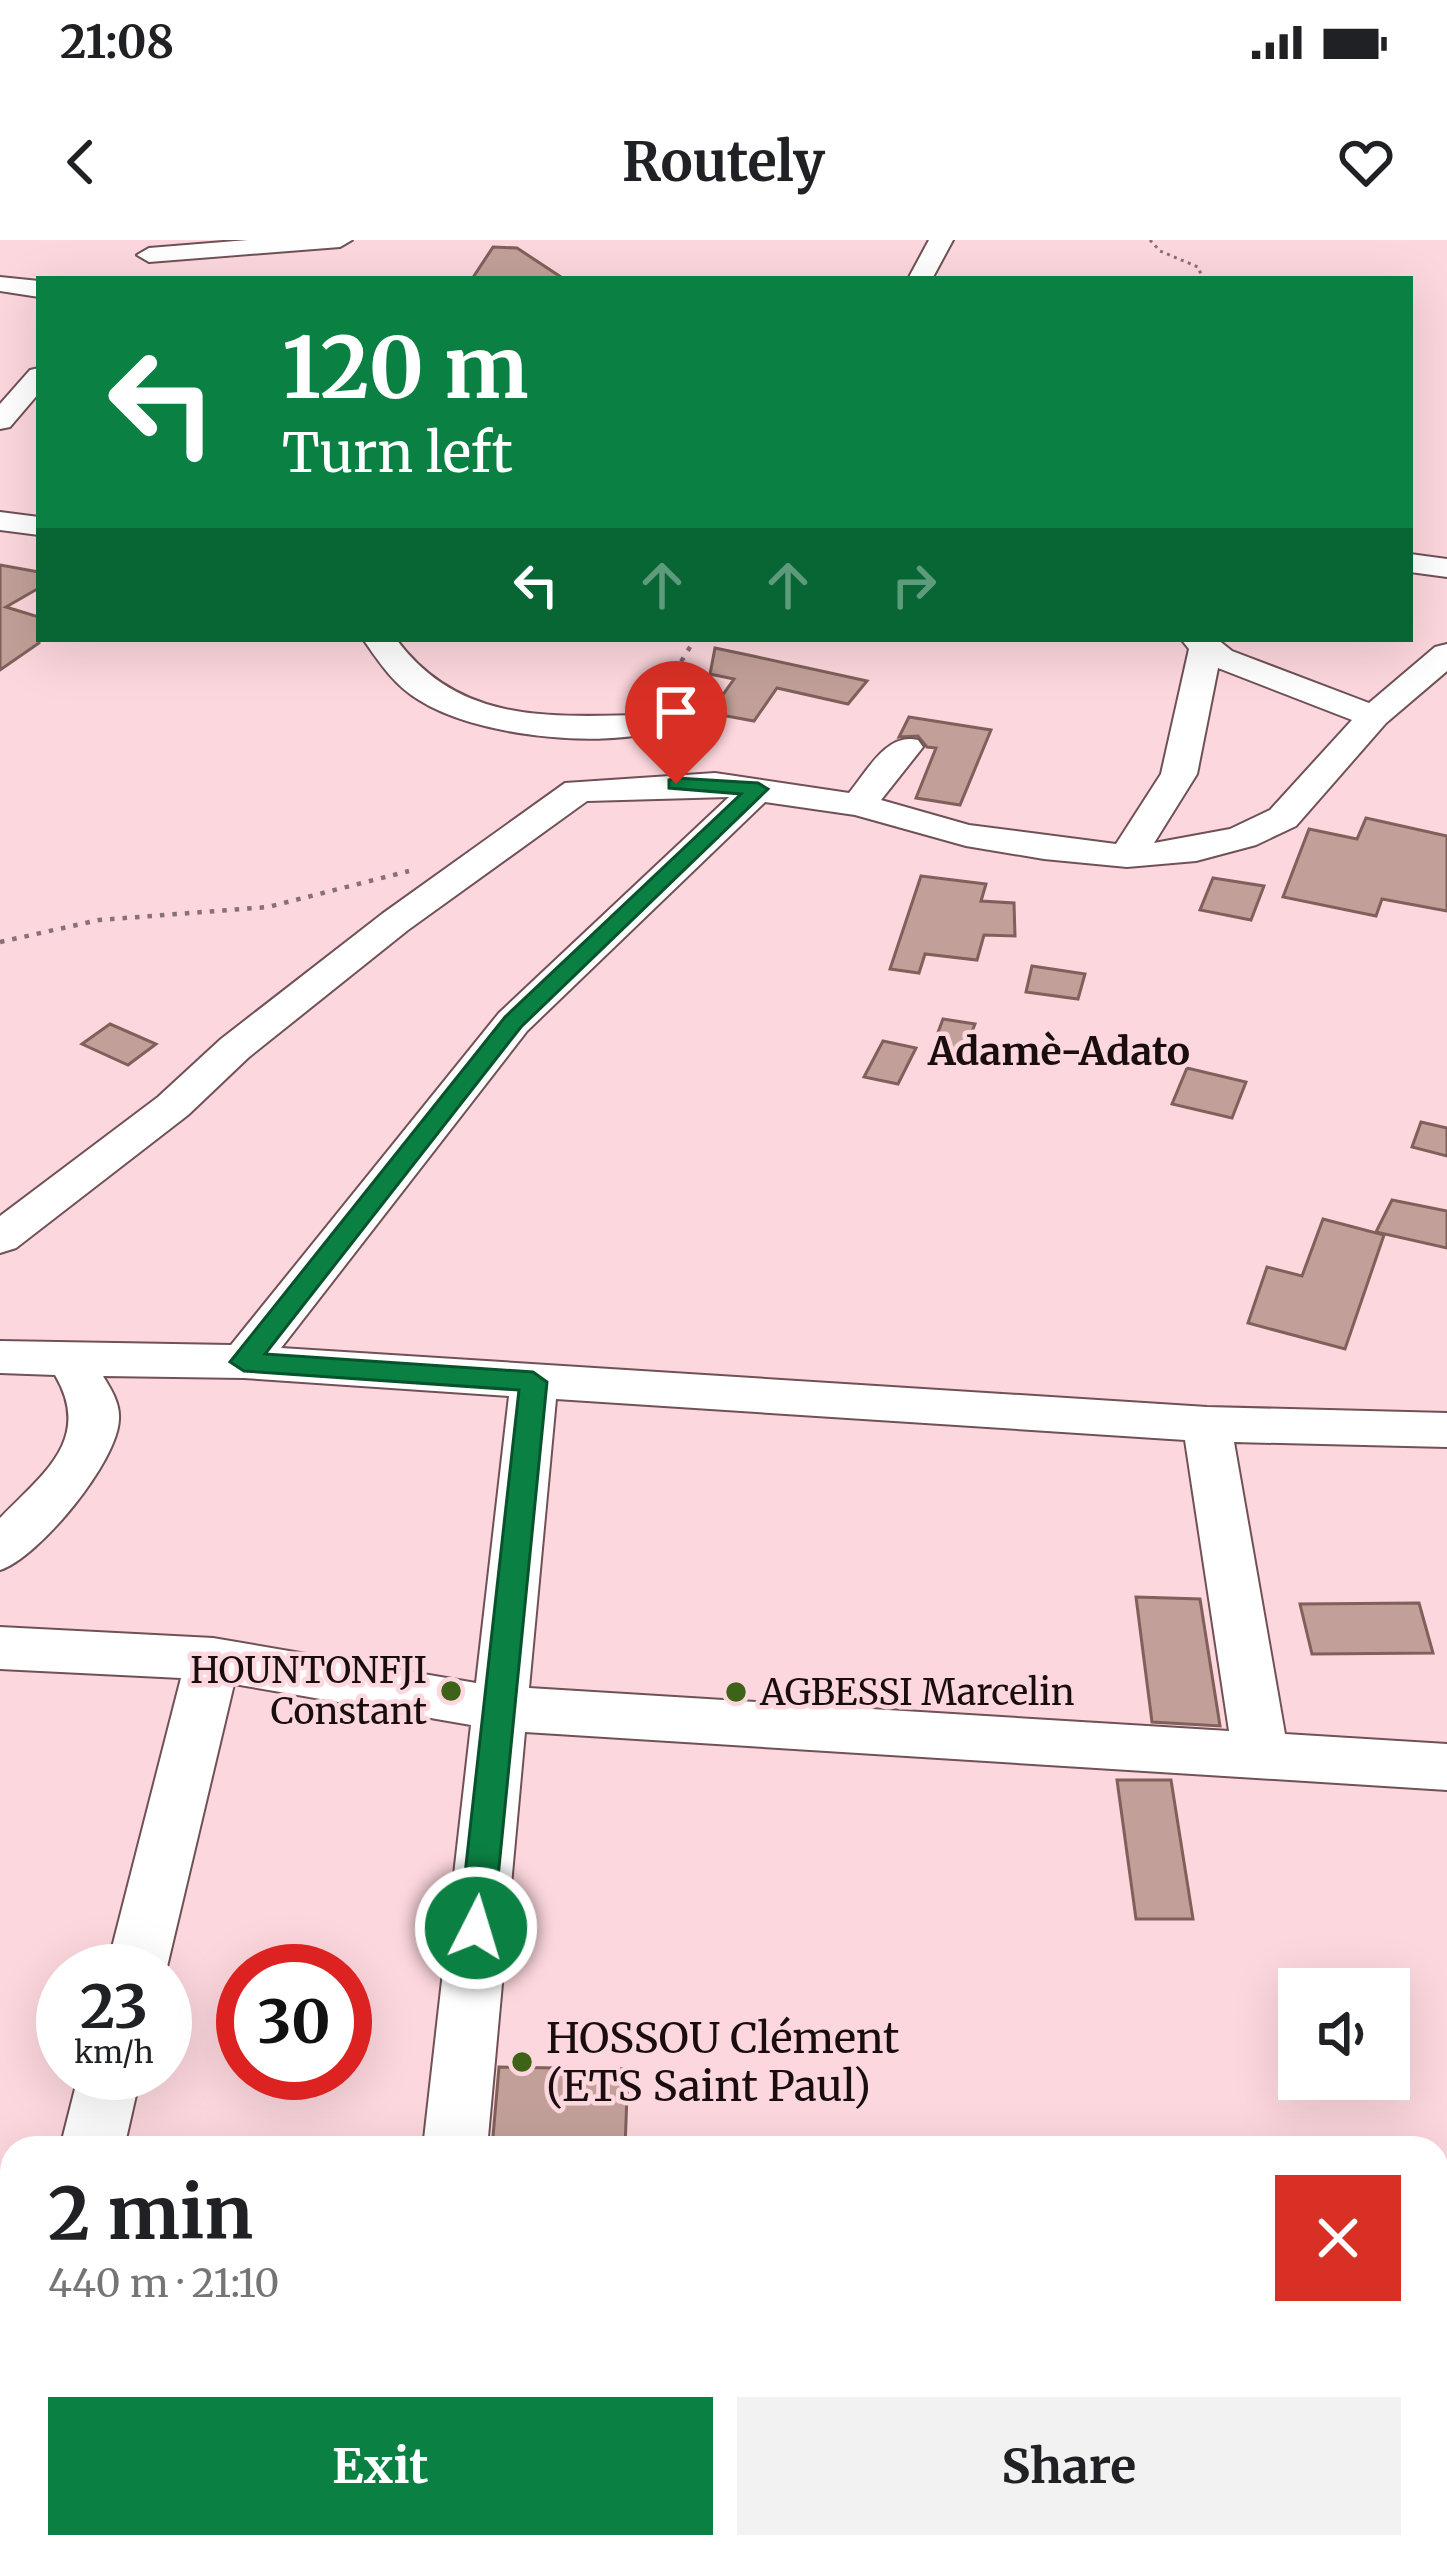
<!DOCTYPE html>
<meta charset="utf-8">
<style>
:root{--surface:#fff;--page:#f2f2f2;--text:#202124;--muted:#757577;--accent:#0b8043}
body{margin:0;font-family:Merriweather,serif;background:var(--page);color:var(--text);height:100vh;display:flex;flex-direction:column;font-size:45px;white-space:nowrap}
*{box-sizing:border-box;margin:0}
p{font-size:39px;color:var(--muted)}
.icon{flex:none;width:66px;height:66px;fill:none;stroke:currentColor;stroke-width:2;stroke-linecap:round;stroke-linejoin:round}
.map{position:relative;flex:1;overflow:hidden}
.side{position:absolute;left:0px;top:1896px;width:1449px;height:423px;display:flex;flex-direction:column;background:var(--surface);border-radius:36px 36px 0 0;box-shadow:0 12px 48px #0002}
.side>*{flex:none}
.banner{position:absolute;left:36px;top:36px;width:1377px;height:366px;border-radius:0px;box-shadow:0 12px 48px #0002;background:#0b8043;color:#fff;overflow:hidden}
.controls{position:absolute;left:1278px;top:1728px;display:grid;gap:24px}
.controls a{display:grid;place-items:center;width:132px;height:132px;border-radius:0px;background:var(--surface);box-shadow:0 12px 48px #0002;font-size:60px}
.speed{position:absolute;left:36px;top:1704px;display:flex;gap:24px;font-size:60px;font-weight:700;text-align:center}
.speed>*{display:grid;place-content:center;width:156px;height:156px;border-radius:50%;background:var(--surface);box-shadow:0 12px 48px #0002;line-height:1}
.speed small{font-size:30px;font-weight:400}
.speed .limit{border:18px solid #d22;background:#fff;color:#111}
.pin{position:absolute;display:grid;place-items:center;width:102px;height:102px;color:#fff;margin:-123px -51px;border-radius:50% 50% 50% 0;rotate:-45deg;box-shadow:0 0 12px #0007}
.pin .icon{rotate:45deg}
.me{position:absolute;width:132px;margin:-66px;rotate:5deg;stroke-linejoin:round;filter:drop-shadow(0 0 9px #0008)}
.turn{display:flex;align-items:center;gap:42px;height:252px;padding:0 48px;font-size:54px}
.turn .icon{width:156px;height:156px;stroke-width:2.5}
.turn b{display:block;font-size:84px;line-height:102px}
.lanes{display:flex;align-items:center;height:114px;padding:0 48px;background:#0003;justify-content:center;gap:60px;direction:ltr}
.lanes .off{opacity:.35}
.round{display:grid;place-items:center;flex:none;width:126px;height:126px;border-radius:0px;background:var(--page)}
.headline{display:flex;align-items:center;justify-content:space-between;height:204px;padding:0 48px}
h1{font-size:72px;font-weight:700;line-height:90px}
.button{display:flex;gap:24px;margin-top:auto;padding:24px 48px}
.button a{flex:1;height:138px;border-radius:0px;background:var(--accent);color:#fff;font-size:48px;font-weight:700;line-height:138px;text-align:center}
.button a+a{background:var(--page);color:var(--text)}
.status{display:flex;justify-content:space-between;align-items:center;height:84px;padding:0 60px;background:var(--surface);direction:ltr}
.status svg{height:33px;fill:currentColor}
header{display:flex;justify-content:space-between;align-items:center;height:156px;padding:0 48px;background:var(--surface);font-size:54px;font-weight:700}
.map>svg:first-child{display:block}
</style>
<div class="status"><b>21:08</b><svg viewBox="0 0 49 12"><path d="M0 12V9h3v3zM5 12V6h3v6zM10 12V3h3v9zM15 12V0h3v12zM26 1h20v11H26zM47 4h2v5h-2z"/></svg></div>
<header><svg class="icon" aria-label="back" viewBox="0 0 24 24"><path d="M15 5l-7 7 7 7"/></svg>Routely<svg class="icon" aria-label="heart" viewBox="0 0 24 24"><path d="M12 20l-8-8c-3-5 5-10 8-4 3-6 11-1 8 4z"/></svg></header>
<div class="map">
<svg width="1447" height="2317" viewBox="0 0 1447 2317">
<rect width="100%" height="100%" fill="#fcd7dd"/>
<path fill="#c2a099" stroke="#7f605a" stroke-width="3" d="M493,7l24,1 47,31h-92z
M0,325l39,7v16l-33,19 33,10v26l-39,27z
M715,408l38,8 114,25 -19,23 -71,-16 -23,33 -44,-8 24,-34 -24,-5z
M909,477l82,13 -31,75 -44,-7 20,-50 -9,-1 -9,-11 -19,1z
M1366,578l81,18v75l-65,-12 -6,17 -93,-19 26,-68 48,10z
M921,636l65,8 -5,17 33,2 1,33 -31,-1 -7,25 -52,-6 -6,19 -29,-4z
M1213,638l51,8 -13,34 -51,-10z
M1032,726l53,8 -7,25 -52,-7z
M943,779l32,5 -13,33 -31,-6z
M110,784l46,20 -28,21 -46,-21z
M883,801l33,7 -18,36 -34,-7z
M1187,828l59,14 -14,36 -60,-14z
M1421,882l26,6v28l-35,-9z
M1392,960l55,11v37l-71,-16z
M1323,979l61,16 -39,114 -97,-26 19,-56 35,9z
M1136,1357l64,2 20,127 -68,-4z
M1419,1363l14,50 -121,1 -12,-50z
M1117,1540h54l22,139h-57z
M499,1827l129,2 -3,79h-133z"/>
<g fill="none" stroke-linecap="round" stroke-linejoin="round">
<g stroke="#6f5156" stroke-width="4">
<path id="minor" d="M248,0h104l-12,7 -191,15 -12,-7 12,-7z
M929,0h24l-21,39h-24z
M0,37l39,4v16l-39,-6z
M39,128v25l-29,34 -10,2v-25l30,-34z
M0,272l39,5v18l-39,-5z
M1410,314l37,5v18l-37,-5z
M363,399h33c62,84 151,78 246,76l12,3 5,7 -5,7c-63,16 -180,3 -235,-32 -25,-15 -40,-38 -56,-61z
M1181,399h36l15,12 137,52 66,-56 12,-3v27l-61,52 -90,103 -40,19 -60,16 -69,6 -83,-8 -78,-13 -111,-31 -90,-13 -238,229 -246,317 926,59 240,6v34l-213,-5 51,292 162,10v46l-922,-58 -38,416h-64l48,-423 -237,-41 -68,287h-60l75,-293 -181,-9v-42l213,11 263,45 33,-287 -265,-18 -141,-2c8,13 17,27 16,43 -1,43 -81,139 -119,151v-52c43,-44 93,-79 55,-143l-55,-2v-32l231,4 268,-332 230,-216 -142,4 -179,129 -159,127 -61,58 -172,133 -16,5v-37l158,-119 63,-58 161,-125 183,-131 150,-10 134,20c18,-22 38,-61 69,-53l5,7 -42,53 88,25 147,19 45,-70 28,-125zM1218,428l134,52 -82,90 -40,19 -76,14 43,-69zM556,1159l629,41 44,291 -700,-43z
M79,1833h62l-17,75h-64z
M1437,2166h10v70h-10z
M12,2197v110h11l-23,10v-115z
M376,2307h72l-1,10h-72z"/>
</g>
<path stroke="#897075" stroke-width="3" stroke-dasharray="3 4.5" stroke-linecap="butt" d="M1150,0l10,11 38,16 5,12"/>
<path stroke="#897075" stroke-width="4.5" stroke-dasharray="4.5 8" stroke-linecap="butt" d="M655,464l40,-65
M0,702l99,-22 169,-13 141,-36"/>
<use href="#minor" fill="#fff" fill-rule="evenodd"/>
</g>
<path fill="#0b8043" stroke="#07532c" stroke-width="3" d="M676,538l82,5 10,6 -247,238 -256,327 268,18 14,10 -54,546 -5,10 -12,5 -12,-5 -5,-10 60,-538 -275,-19 -14,-9 275,-345 236,-223 -72,-6v-8z"/>
<g fill="#3f6219" stroke="#fcd7dd" stroke-width="4.5">
<circle cx="451" cy="1451" r="12"/>
<circle cx="736" cy="1452" r="12"/>
<circle cx="522" cy="1822" r="12"/>
</g>
<g text-anchor="middle" stroke-width="9" stroke-linejoin="round" paint-order="stroke">
<g font-size="36" fill="#190d10" stroke="#fcd7dd" text-anchor="end">
<text x="427" y="1443">HOUNTONFJI<tspan x="427" dy="41">Constant</tspan></text>
<text x="760" y="1465" text-anchor="start">AGBESSI Marcelin</text>
</g>
<g font-size="39" font-weight="bold" fill="#190d10" stroke="#fcd7dd">
<text x="1059" y="825">Adamè-Adato</text>
</g>
<g font-size="42" fill="#190d10" stroke="#fcd7dd" text-anchor="start">
<text x="546" y="1813">HOSSOU Clément<tspan x="546" dy="48">(ETS Saint Paul)</tspan></text>
</g>
</g>
</svg>
<div class="controls">
<a><svg class="icon" aria-label="sound" viewBox="0 0 24 24"><path d="M4 9h4l5-4v14l-5-4H4zM17 9q2 3 0 6"/></svg></a>
</div>
<div class="speed"><div>23<small>km/h</small></div><div class="limit">30</div></div>
<div class="pin" style="left:676px;top:544px;background:#d93025"><svg class="icon" aria-label="arrive" viewBox="0 0 24 24"><path d="M6 21V4h12l-3 4 3 4H6"/></svg></div>
<svg class="me" style="left:476px;top:1688px" viewBox="-20 -20 40 40"><circle r="17" fill="#0b8043" stroke="#fff" stroke-width="3"/><path d="M0-11L8 9 0 5-8 9z" fill="#fff"/></svg>
<div class="banner">
<div class="turn"><svg class="icon" aria-label="left" viewBox="0 0 24 24"><path d="M17 20v-9H6M10 6l-5 5 5 5"/></svg><div><b>120 m</b>Turn left</div></div>
<div class="lanes"><svg class="icon" aria-label="left" viewBox="0 0 24 24"><path d="M17 20v-9H6M10 6l-5 5 5 5"/></svg><svg class="icon off" aria-label="ahead" viewBox="0 0 24 24"><path d="M12 20V5M6 11l6-6 6 6"/></svg><svg class="icon off" aria-label="ahead" viewBox="0 0 24 24"><path d="M12 20V5M6 11l6-6 6 6"/></svg><svg class="icon off" aria-label="right" viewBox="0 0 24 24"><path d="M7 20v-9h11M14 6l5 5-5 5"/></svg></div>
</div>
<section class="side">
<div class="headline"><div><h1>2 min</h1><p>440 m · 21:10</p></div><a class="round" style="background:#d93025;color:#fff"><svg class="icon" aria-label="close" viewBox="0 0 24 24"><path d="M6 6l12 12M18 6L6 18"/></svg></a></div>
<div class="button"><a>Exit</a><a>Share</a></div>
</section>
</div>
